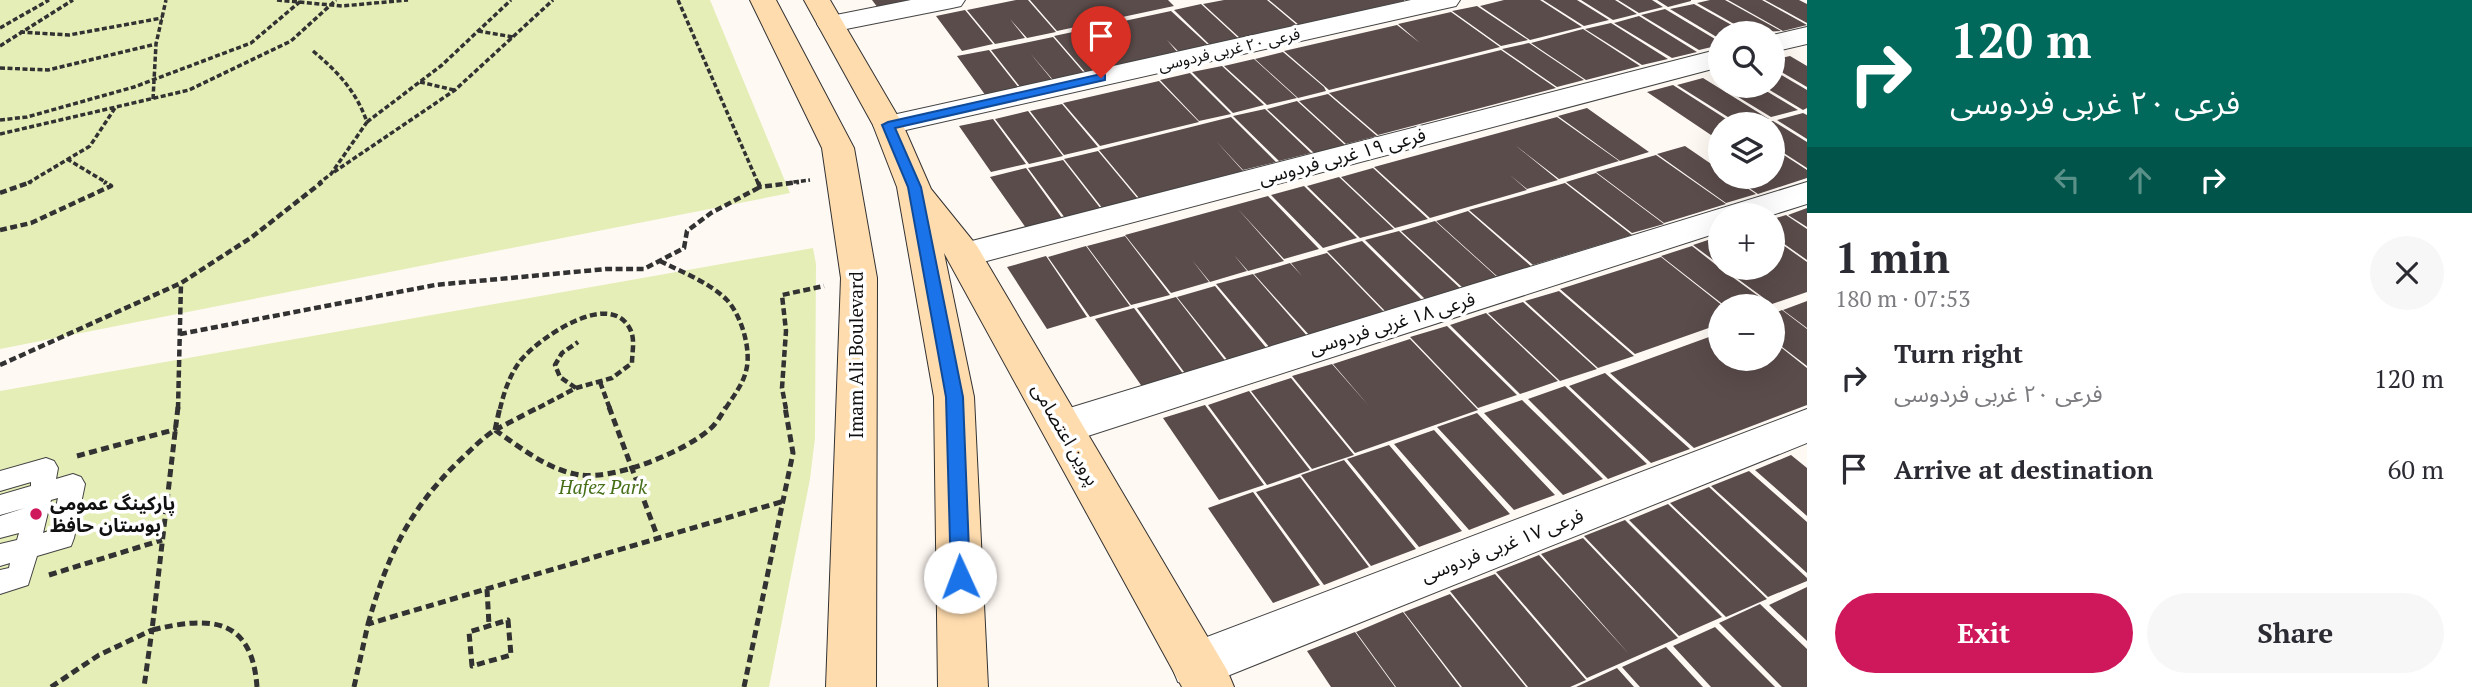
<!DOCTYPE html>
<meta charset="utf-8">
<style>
:root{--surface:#fff;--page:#f7f7f7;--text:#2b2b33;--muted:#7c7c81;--accent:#cf185b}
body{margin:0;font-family:"PT Serif","Noto Sans Arabic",serif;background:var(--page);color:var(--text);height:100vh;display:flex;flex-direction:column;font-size:26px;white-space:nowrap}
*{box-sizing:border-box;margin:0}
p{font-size:23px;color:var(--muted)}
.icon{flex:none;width:38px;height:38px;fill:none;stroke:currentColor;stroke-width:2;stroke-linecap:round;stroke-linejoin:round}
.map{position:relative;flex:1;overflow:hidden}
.details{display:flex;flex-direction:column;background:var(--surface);width:665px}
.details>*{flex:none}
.banner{background:#00695c;color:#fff;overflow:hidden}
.tools{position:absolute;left:1708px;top:21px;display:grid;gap:14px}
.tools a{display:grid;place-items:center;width:77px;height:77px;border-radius:50%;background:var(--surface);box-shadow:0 7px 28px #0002;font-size:35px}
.pin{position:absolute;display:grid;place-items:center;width:60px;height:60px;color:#fff;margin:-72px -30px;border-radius:50% 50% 50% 0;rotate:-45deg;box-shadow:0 0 7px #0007}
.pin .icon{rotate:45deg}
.me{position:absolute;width:77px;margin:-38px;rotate:358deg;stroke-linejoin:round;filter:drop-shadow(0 0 5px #0008)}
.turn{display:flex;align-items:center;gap:24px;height:147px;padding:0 28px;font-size:32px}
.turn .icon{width:91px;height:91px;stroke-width:2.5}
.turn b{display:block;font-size:49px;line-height:60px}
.lanes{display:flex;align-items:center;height:66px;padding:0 28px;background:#0003;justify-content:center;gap:35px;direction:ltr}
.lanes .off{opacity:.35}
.round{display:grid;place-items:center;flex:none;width:74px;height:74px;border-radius:37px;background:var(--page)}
.headline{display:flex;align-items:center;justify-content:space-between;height:119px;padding:0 28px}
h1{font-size:42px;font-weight:600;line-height:52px}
.action{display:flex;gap:14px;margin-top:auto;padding:14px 28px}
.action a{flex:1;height:80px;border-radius:42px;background:var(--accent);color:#fff;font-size:28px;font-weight:600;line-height:80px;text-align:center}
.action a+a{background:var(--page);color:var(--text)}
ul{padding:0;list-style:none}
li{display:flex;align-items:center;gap:21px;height:91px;padding:0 28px}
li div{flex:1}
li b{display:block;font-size:26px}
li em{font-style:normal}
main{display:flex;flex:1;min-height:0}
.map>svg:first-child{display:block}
</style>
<main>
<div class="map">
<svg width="1807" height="687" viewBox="0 0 1807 687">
<rect width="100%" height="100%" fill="#fff9f3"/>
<path fill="#e5eeb7" d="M0,0h710l80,193 -790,156z
M813,248l3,16 -1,174 -5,41 -41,208h-769v-296z"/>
<path fill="#5a4c4b" d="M872,0h33l2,2 -29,6z
M1016,0h12l28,32 -29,6 -17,-19 15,19 -30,6 -28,-34z
M1030,0h138l6,6 -117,25z
M1224,0h43l31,26 -57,13 -38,-35z
M1269,0h135v1l-105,24z
M1504,0h36l42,27 -52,13 -50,-34z
M1543,0h34l32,20 -25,6z
M1581,0h34l22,14 -24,6z
M1618,0h34l11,7 -24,6z
M1657,0h34v1l-23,6z
M1710,0h15l56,31 -31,2 -53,-30z
M1728,0h34l45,25 -24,6z
M1765,0h34l8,4v19z
M1201,4l38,35 -29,6 -36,-35z
M1694,4l52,29h-26v6l-50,-30z
M1477,6l51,34 -27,6 -49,-35z
M1665,9l55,33v3l-21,5 -58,-35z
M965,10l28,34 -31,7 -26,-35z
M1171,11l37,34 -29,7 -12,-12 11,13 -92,20 -32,-37z
M1451,12l49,35 -171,43 -45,-39 113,-26 23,18 -22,-19z
M1639,16l58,36 -25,6 -58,-35z
M1611,23l57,36 -26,6 -57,-36z
M1583,29l57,37 -54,14 -55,-37z
M1053,37l32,37 -31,7 -24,-28 23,28 -32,7 -30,-38z
M1529,43l55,37 -27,7 -55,-38z
M989,50l30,38 -33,8 -29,-40z
M1501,50l55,38 -178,47 -49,-42z
M1283,52l41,35 2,4 -28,7 -43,-39z
M1790,56l17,10v21l-34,-20v-7z
M1254,59l43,39 -30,7 -43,-39z
M1222,66l42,39 -31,8 -41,-41z
M1773,70l34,20v18l-4,2 -40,-24h10z
M1190,73l41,41 -32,7 -39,-41z
M1703,78l66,41 -30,5 -62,-39z
M1159,81l40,41 -99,24 -37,-43z
M1673,85l61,39h-14v8l-9,3 -64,-43z
M1720,86h38l40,24 -27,7z
M1328,94l49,42 -31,8 -47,-43z
M1297,101l48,44 -31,8 -47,-44z
M1062,104l36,43 -34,8 -34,-44z
M1587,108l62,44 -29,9 -62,-45z
M1265,109l46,44 -32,8 -46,-45z
M1028,111l35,45 -34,8 -34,-45z
M1803,113l4,2v24l-30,-19z
M1231,117l45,45 -33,8 -27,-29 27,30 -104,27 -40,-48z
M1557,117l62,44 -60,18 -44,-34 43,35 -31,9 -17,-14 17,15 -97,28 -56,-51z
M993,119l33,45 -35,8 -32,-46z
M1773,121l34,21v26l-34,-22v-22l-9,-1z
M1685,146l35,24v7h11l25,17 -30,9 -69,-49z
M1773,148l34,22v8l-49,16 -25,-17h40z
M1098,151l40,48 -35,10 -39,-50z
M1656,155l70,49 -62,19 -68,-51z
M1063,160l38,49 -36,9 -37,-50z
M1026,168l36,50 -36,10 -36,-51z
M1373,168l55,51 -33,9 -54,-51z
M1596,173l68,51 -32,9 -66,-51z
M1339,177l55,52 -34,9 -53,-52z
M1565,183l67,52 -99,30 -64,-55z
M1304,186l53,52 -34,10 -52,-53z
M1268,196l51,53 -35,10 -47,-51 47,53 -36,10 -14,-16 13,16 -37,11 -18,-22 17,22 -38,11 -46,-58z
M1807,208v19l-19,-12z
M1468,211l64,56 -34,10 -62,-56z
M1786,215l21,14v31l-34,-24v-17z
M1435,221l62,56 -34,11 -62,-57z
M1399,231l61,57 -35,11 -60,-59z
M1125,236l45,59 -39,10 -44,-59z
M1720,236v29l-27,-20z
M1773,238l34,24v30l-35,12 -49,-36h50z
M1362,241l60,59 -37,11 -58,-60z
M1086,246l44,60 -40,11 -42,-60z
M1692,246l28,22 52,38h-47l-64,-50z
M1327,253l58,60 -75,23 -56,-62 36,-11 12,13 -11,-13z
M1046,256l41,61 -40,12 -40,-62z
M1661,257l62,49h-3v18l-85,30 -75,-65z
M1253,274l55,63 -38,11 -54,-64z
M1215,286l53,64 -39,12 -52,-65z
M1559,291l75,65 -36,12 -73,-67z
M1176,297l51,66 -40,13 -50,-68z
M1807,301v27l-24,-18z
M1523,302l74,67 -37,12 -72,-68z
M1134,308l50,67 -41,13 -48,-69z
M1782,310l25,19v37l-34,-26v-26z
M1486,313l72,68 -38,13 -70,-69z
M1447,326l70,69 -39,13 -68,-71z
M1720,333v26h53v-18l34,27v37l-113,43 -84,-75z
M1410,339l68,71 -123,43 -63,-77 40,-12 37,42 -36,-42z
M1605,373l85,76 -39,14 -82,-77z
M1291,378l63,77 -42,14 -61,-78z
M1565,386l82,78 -39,15 -80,-80z
M1249,391l61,79 -43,15 -59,-80z
M1522,400l81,79 -40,16 -79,-82z
M1205,405l59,80 -45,15 -56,-82z
M1477,413l78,82 -41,15 -77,-83z
M1434,430l76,84 -41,16 -75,-86z
M1389,445l73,86 -43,16 -72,-88z
M1791,455l16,13v48l-52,-46z
M1344,460l72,89 -45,17 -70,-91z
M1749,471l58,51v51l-96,-87z
M1300,477l69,90 -45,18 -68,-93z
M1709,487l98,91v3l-39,16 -98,-94z
M1253,492l67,93 -47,18 -65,-95z
M1668,504l99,95 -41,18 -97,-97z
M1625,520l97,97 -43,19 -95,-100z
M1583,538l95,100 -91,40 -91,-106 43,-17 90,99 -88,-100z
M1495,574l91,106 -16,7h-42l-78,-96z
M1807,587v54l-38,-36z
M1450,594l76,93h-64l-58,-75z
M1760,604l47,45v38h-25l-63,-64z
M1403,612l57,75h-64l-40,-55z
M1715,627l60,60h-64l-38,-41z
M1355,632l40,55h-64l-24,-36z
M1666,647l37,40h-63l-18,-20z
M1617,668l17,19h-58z"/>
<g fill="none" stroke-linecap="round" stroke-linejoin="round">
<g stroke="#434343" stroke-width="2">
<path id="service" d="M46,458l8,3 4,7 -2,11 17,-5 8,3 4,7 -11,54 -3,8 -34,10 -9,29 -28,9v-24l9,-2 1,-5 -10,3v-22l17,-4 2,-7 -19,5v-22l25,-8 -25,7v-20l31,-9v-4l-31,9v-20zM58,498l-7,32 -8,3 8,-33z"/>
</g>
<g stroke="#434343" stroke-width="2">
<path id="minor" d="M911,0h54l-4,6 -9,2 -121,24 -10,-2 -4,-6 4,-6z
M1411,0h49l-4,6 -9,2 -559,126 -11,-2 -4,-7 4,-7 11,-2z
M1807,27v17l-34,8v-17z
M1720,49v18l-756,200 -13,-3 -5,-9 5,-9 13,-3z
M1807,182v22l-35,11h-52v17l-657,212 -15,-5 -6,-12 6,-12 15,-5z
M1807,409v34l-607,244 -22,-5 -7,-17 7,-17z"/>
</g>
<g stroke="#323232" stroke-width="2">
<path id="secondary" d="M750,0h26l78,148 23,130 -1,409h-50l15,-409 -19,-130z
M804,0h26l73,125 28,64 46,57 250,424 7,17h-52l-238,-434 30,144 14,290h-50l-4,-290 -37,-210 -24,-62z"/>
</g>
<path stroke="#323232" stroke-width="3.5" stroke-dasharray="5 2.5" stroke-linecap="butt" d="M277,0l65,6 66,-6
M678,0l80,183
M0,28l49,-28
M478,31l35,6
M20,32l49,3 93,-17
M0,46l73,-46
M313,51c25,21 43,40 54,71l-36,52 -12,9
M0,68l48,2 108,-26
M420,82l34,8
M153,99l3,-55 10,-44
M0,120l27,-3 107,-30 117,-44 51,-43
M367,122l75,-57 69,-65
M0,134l189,-44 102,-49 45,-41
M67,159l40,24
M334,172l121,-82 98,-90
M28,183l62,-37 25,-38
M786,183l24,-3"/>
<path stroke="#323232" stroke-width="4.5" stroke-dasharray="7 3.5" stroke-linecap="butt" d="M758,182l2,5 39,-5
M0,193l31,-11
M0,230l31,-7 80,-37 -7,-4
M660,261c22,11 48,21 66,38 15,15 26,51 20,72 -3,13 -13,26 -21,38
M180,334l255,-49 171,-16h38l40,-21 3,-17 24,-18 49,-26
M0,365l181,-82 71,-46 70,-55
M600,382l10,27
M576,388l-16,-11 -5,-12 7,-12 16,-11
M178,409l3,-126
M500,409c4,-17 10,-35 21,-49 18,-22 91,-73 110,-29 4,10 1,22 1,32l-20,15 -36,10 -40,21
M786,409l-4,-21 4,-57 -4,-36 42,-9"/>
<path stroke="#323232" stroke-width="5" stroke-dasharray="8 4.5" stroke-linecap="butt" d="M178,407l-26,223c58,-14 100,-13 105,57
M609,407l49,131
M495,430c26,18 53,40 85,45 35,5 104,-23 130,-46 7,-6 11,-14 16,-22
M495,430l5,-23
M495,430l44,-23
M77,456l100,-27
M49,575l113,-35
M487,589l2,36
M508,620l3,35 -39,11 -3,-34z
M368,624c19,-67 40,-113 90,-162 12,-11 24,-24 37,-32
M51,687l48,-32 53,-25 -8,57
M354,687l14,-63 416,-123
M744,687l49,-234 -8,-46"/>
<use href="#service" fill="#fff" fill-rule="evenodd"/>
<use href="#minor" fill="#fff" fill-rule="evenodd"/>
<use href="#secondary" fill="#ffdcae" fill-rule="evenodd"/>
</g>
<path fill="#1a73e8" stroke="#114b97" stroke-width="2" d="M1101,74l4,1v5l-210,48 26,59 42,210 7,180 -3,6 -7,2 -6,-2 -3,-6 -5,-180 -38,-210 -26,-62 6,-3z"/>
<circle fill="#cf185b" stroke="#fff" stroke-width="2.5" cx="36" cy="514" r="7"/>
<g text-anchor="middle" stroke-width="7" stroke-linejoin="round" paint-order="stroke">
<g font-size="16" fill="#101010" stroke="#fff">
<text transform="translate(1229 49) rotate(-13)" y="6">فرعی ۲۰ غربی فردوسی</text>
</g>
<g font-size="19" fill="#101010" stroke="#fff">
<text transform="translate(1342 156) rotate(-15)" y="7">فرعی ۱۹ غربی فردوسی</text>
<text transform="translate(1392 323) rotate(-17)" y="7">فرعی ۱۸ غربی فردوسی</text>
<text transform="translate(856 355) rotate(-90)" y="7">Imam Ali Boulevard</text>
<text transform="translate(1066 434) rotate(60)" y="7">پروین اعتصامی</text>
<text transform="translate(1502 545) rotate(-21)" y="7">فرعی ۱۷ غربی فردوسی</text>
</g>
<g font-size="19" font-style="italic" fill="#466f18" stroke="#fff">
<text x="603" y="494">Hafez Park</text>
</g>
<g font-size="19" font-weight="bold" fill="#101010" stroke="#fff" text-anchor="start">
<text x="50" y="510">پارکینگ عمومی<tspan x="50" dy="22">بوستان حافظ</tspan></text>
</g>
</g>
</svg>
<div class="tools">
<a><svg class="icon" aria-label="search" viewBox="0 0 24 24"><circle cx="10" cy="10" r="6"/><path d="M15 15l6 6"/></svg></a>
<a><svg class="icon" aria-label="layers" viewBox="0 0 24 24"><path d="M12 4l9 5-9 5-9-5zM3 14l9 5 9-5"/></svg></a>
<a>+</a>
<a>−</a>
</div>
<div class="pin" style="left:1101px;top:78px;background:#d93025"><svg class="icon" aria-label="arrive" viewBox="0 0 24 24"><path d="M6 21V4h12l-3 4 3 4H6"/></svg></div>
<svg class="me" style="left:960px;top:577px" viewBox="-20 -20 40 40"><circle r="19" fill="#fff"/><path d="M0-13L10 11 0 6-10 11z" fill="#1a73e8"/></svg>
</div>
<section class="details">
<div class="banner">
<div class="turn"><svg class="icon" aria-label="right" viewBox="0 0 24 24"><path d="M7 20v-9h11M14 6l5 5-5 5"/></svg><div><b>120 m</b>فرعی ۲۰ غربی فردوسی</div></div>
<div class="lanes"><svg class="icon off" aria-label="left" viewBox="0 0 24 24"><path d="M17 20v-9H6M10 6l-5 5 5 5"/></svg><svg class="icon off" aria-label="ahead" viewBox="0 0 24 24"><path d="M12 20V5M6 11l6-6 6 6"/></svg><svg class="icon" aria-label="right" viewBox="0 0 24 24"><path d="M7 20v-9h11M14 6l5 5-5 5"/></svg></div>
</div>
<div class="headline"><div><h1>1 min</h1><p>180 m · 07:53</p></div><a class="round"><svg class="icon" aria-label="close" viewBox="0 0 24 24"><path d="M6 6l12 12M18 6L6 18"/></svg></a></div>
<ul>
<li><svg class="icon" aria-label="right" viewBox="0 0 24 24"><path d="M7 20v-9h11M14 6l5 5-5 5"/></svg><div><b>Turn right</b><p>فرعی ۲۰ غربی فردوسی</p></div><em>120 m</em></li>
<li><svg class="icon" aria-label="arrive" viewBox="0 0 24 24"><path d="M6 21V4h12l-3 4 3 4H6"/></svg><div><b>Arrive at destination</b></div><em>60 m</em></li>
</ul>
<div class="action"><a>Exit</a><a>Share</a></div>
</section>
</main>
